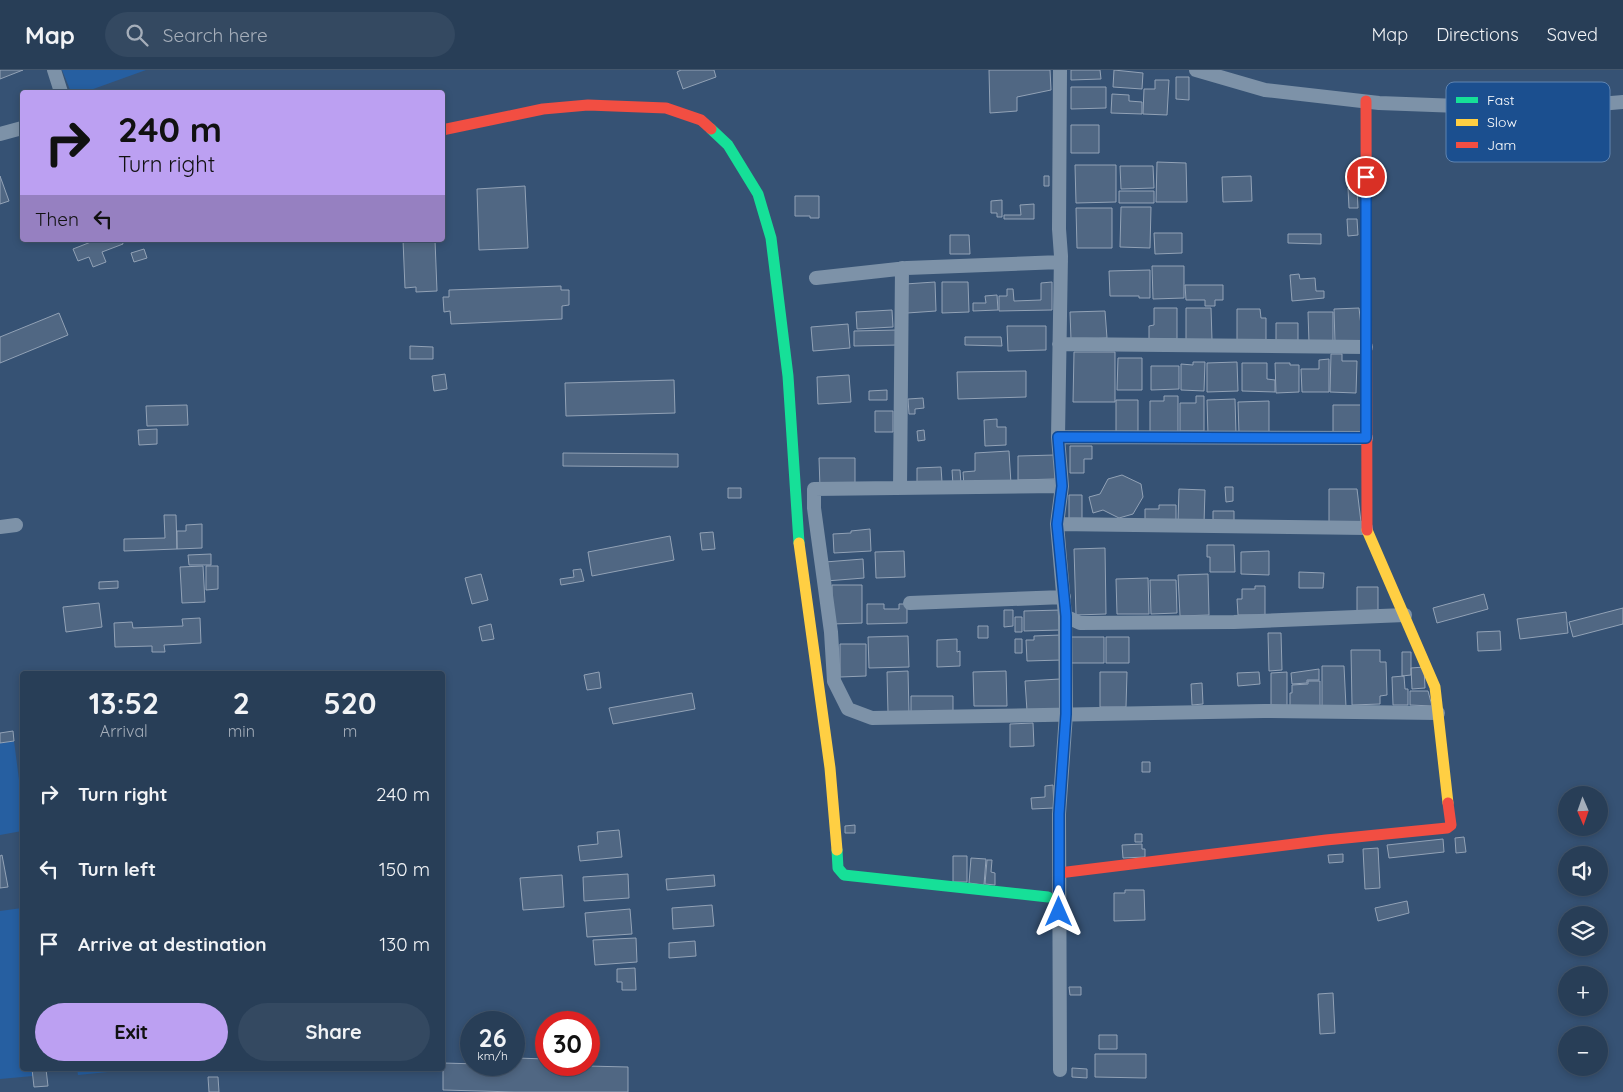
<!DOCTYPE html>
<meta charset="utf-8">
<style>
:root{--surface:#283e57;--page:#344961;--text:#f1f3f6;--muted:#a5aeba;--line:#44576d;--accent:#bca0f2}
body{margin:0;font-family:Quicksand,sans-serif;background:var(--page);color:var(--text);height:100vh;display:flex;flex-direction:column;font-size:19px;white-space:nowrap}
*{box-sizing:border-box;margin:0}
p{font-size:16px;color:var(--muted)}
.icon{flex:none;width:28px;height:28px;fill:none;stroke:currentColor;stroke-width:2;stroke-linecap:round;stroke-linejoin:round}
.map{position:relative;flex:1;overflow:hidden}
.side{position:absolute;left:20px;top:601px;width:425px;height:400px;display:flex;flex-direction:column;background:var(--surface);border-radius:5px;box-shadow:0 2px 8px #0003,0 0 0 1px var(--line)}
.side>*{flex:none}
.top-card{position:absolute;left:20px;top:20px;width:425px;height:152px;border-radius:5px;box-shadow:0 2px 8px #0003,0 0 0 1px var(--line);background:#bca0f2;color:#111;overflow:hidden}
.needle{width:32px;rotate:178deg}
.tools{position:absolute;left:1558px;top:716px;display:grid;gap:10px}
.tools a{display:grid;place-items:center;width:50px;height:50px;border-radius:50%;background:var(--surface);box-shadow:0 2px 8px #0003,0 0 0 1px var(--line);font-size:25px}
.speed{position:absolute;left:460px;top:941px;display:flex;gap:10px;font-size:25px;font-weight:700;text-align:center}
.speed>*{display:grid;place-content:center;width:65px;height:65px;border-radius:50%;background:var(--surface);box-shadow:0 2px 8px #0003,0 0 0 1px var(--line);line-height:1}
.speed small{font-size:12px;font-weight:400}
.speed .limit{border:8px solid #d22;background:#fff;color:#111}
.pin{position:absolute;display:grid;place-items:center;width:42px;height:42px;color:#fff;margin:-21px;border:2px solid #fff;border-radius:50%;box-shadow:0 1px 5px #0007}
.me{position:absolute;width:55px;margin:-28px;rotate:0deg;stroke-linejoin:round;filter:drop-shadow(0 0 4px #0008)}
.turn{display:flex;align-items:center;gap:18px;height:105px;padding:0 15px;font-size:22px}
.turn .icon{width:65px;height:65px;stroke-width:2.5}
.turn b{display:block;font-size:35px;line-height:42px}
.then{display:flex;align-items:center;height:48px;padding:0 15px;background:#0003;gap:10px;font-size:19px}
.eta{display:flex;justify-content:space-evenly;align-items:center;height:85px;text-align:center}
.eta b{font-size:30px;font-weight:800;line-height:35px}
.action{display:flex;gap:10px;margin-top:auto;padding:10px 15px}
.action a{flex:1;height:58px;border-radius:30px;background:var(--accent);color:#111;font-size:20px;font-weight:800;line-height:58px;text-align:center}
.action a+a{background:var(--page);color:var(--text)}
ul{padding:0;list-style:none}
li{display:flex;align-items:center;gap:15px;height:75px;padding:0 15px}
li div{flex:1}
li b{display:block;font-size:19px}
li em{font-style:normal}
header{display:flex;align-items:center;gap:30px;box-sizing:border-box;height:70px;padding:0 25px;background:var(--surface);border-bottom:1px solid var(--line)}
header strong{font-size:24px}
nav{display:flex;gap:28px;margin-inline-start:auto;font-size:18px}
.search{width:350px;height:45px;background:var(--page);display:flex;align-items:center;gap:12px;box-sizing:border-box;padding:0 18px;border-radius:28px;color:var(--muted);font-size:19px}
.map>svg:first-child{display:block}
</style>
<header>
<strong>Map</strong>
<div class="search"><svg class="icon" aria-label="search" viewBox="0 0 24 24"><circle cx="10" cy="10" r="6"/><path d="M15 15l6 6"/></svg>Search here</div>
<nav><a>Map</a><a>Directions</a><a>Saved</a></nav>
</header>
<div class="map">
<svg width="1623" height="1022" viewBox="0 0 1623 1022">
<rect width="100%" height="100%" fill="#365274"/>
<path fill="#265fa1" d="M62,0h84l-61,22h-14z
M14,671l8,62v28l-22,4v-92z
M22,838v161h10l1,7 -33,3v-168z
M77,999h61l-60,6z"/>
<path fill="#506783" stroke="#92a2b6" d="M0,0h23l-23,9z
M681,0h33l2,7 -33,12 -6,-17z
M989,0h61l1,20 -34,7v14l-27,2z
M1071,0h29l1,9 -30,1z
M1114,0l29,3 -1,16 -29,-2z
M1176,7h13v23l-13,-1z
M1155,10h14l-2,35 -24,-1 1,-25h11z
M1071,17h35v21l-35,1z
M1112,24l17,1v6l13,1v12l-31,-1z
M1071,55h28v28h-28z
M1157,92l29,1 1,39h-31z
M1075,95h41v37l-40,1z
M1120,96h33l1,22 -33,1z
M0,106l9,25 -9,3z
M1044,106h5v10h-5z
M1251,106l1,25 -29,1 -1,-25z
M525,116l3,62 -49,2 -2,-61z
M1348,118h9l1,20h-9z
M1119,121h35v12h-35z
M795,126h24v22h-9v-2h-15z
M1002,130v17h-5v-4h-6v-12z
M1034,134v15h-30v-4h17l-1,-10z
M1121,137h30l-1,41 -30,-1z
M1076,138h36v40h-35z
M1347,149h10l1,16 -10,1z
M1154,163h28v20l-27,1z
M1288,164h33v10l-33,-1z
M950,165h19l1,19h-20z
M96,170h26l1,4 -21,8 4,10 -13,5 -4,-10 -11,4 -5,-12z
M403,170h32l2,51 -21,1v-5l-11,1z
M144,179l3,9 -13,4 -3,-9z
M1152,196h32v32l-31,1z
M1150,200v28h-11v-2h-29l-1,-25z
M1299,204l1,5 15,-1 1,13h8v7l-32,3 -2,-26z
M935,212l1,29 -29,2 -2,-29z
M942,212h26l1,30 -27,1z
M1052,212v28l-53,1v-15h8v-7h6l1,12 27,-1v-17z
M1185,215h38v15h-8v6h-10v-6h-19z
M561,216v4h8v15l-7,1v13l-111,5 -1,-13 -6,1 -1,-15h6v-7z
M997,225l1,15 -25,1v-8h13l-1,-7z
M1154,238h23v31h-28v-13l5,-1z
M1186,238h25l1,32h-26z
M1359,238l4,35h-28l-1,-34z
M1237,239h23l1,9h5v22h-29z
M892,240l1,17 -36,2 -1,-17z
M1105,241l2,27 -36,2 -1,-28z
M1308,242h25v30l-24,1z
M59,243l9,22 -68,28v-26z
M1276,253h22v18h-22z
M848,254l2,24 -37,3 -2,-24z
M1007,256h39v24l-38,1z
M897,260l1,15 -44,1v-15z
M965,267h36l1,9 -37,-1z
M410,276l23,1v12h-23z
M1074,282h41v50h-42z
M1331,284h11v7h15l-1,32 -26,-1z
M1118,288h24v32h-25z
M1329,289v33h-27l-1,-23h18v-9z
M1193,292h12l-1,29 -23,-1v-26l12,1z
M1237,292l1,29 -31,1v-29z
M1242,293h25v16l8,1v12l-33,-1z
M1275,293h15v2h9v27l-23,1z
M1151,296h28v23l-28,1z
M1026,301v26l-68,2 -1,-27z
M445,304l2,15 -13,2 -2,-15z
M849,305l2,27 -33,2 -1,-27z
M674,310l1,33 -109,3 -1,-33z
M887,320v10h-18v-9z
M1164,326h14v36h-28v-31h14z
M1196,326h8v35h-24v-28h16z
M923,328l1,10 -9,1v5h-6l-1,-15z
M1235,329l1,35 -28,1 -1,-35z
M1116,330h22v33h-22z
M1269,331v33h-30l-1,-32z
M187,335l1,20 -41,1 -1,-20z
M1333,335h31l-1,28h-30z
M875,341h18v21h-18z
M997,349v8h9v18l-21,1 -1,-26z
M157,359v15l-18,1 -1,-15z
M924,360l1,10 -7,1 -1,-10z
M1070,376h22v13h-8v14h-14z
M1009,381l2,33 -47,2 -1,-14 12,-1v-18z
M563,383l115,1v13l-115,-1z
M1055,385v24l-37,1v-24z
M819,388h36v30h-35z
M941,397l1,15h-25v-14z
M952,400h8l1,14 -8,1z
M1122,405l19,9 2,13 -10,17 -14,4 -16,-8 -10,3 -4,-16 11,-3 8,-15z
M1225,417h8v14l-7,1z
M728,418h13v10h-13z
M1179,419l26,1 -1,34 -26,-1z
M1329,419h28l4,33h-32z
M1069,425h13v26h-13z
M1159,435h17v18h-31v-14h14z
M1213,441h21v11l-21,-1z
M164,445h12l1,34 -53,2v-12l41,-1z
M202,454v24l-25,1v-18h9v-6z
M870,459l1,22 -37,2 -1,-19 18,-1v-2z
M713,462l2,17 -13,1 -2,-17z
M670,466l4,24 -82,16 -4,-24z
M1207,475h27l1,27h-25v-15h-3z
M1105,478l1,66 -30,1 -2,-66z
M904,481l1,26 -29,1 -1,-26z
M1269,481v24l-28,-1v-22z
M211,484v11h-22l-1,-10z
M863,489l1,19 -38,3 -1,-19z
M203,496l2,36 -23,1 -2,-36z
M206,496h12v23l-12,1z
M581,499l3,12 -23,4 -1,-6 14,-2 -1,-7z
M1299,502l25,1 -1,15h-24z
M481,504l7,26 -16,4 -7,-26z
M1208,504l1,41 -29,1 -2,-41z
M1148,508l1,36h-32l-1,-35z
M1150,510h26l1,33 -26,1z
M118,511v7l-19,1v-7z
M832,515h30v38l-30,1z
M1255,516h10v29h-27l-1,-16h5v-10h13z
M1357,517h21v24h-21z
M1484,524l4,15 -51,14 -4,-15z
M99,533l3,24 -36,5 -3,-25z
M867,534h17v5h15v-5h8v19l-40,1z
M1623,538v16l-50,13 -4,-15z
M1004,540h9v16l-9,1z
M1061,540v20l-37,1v-20z
M1566,542l2,21 -48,6 -3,-20z
M1015,547h7v15h-7z
M200,548l1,25 -37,2 1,7h-13v-6l-37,1 -1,-24 18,-1 1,6 50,-2 -1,-7z
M491,554l3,15 -12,2 -3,-14z
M978,556h10v12h-10z
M1500,561l1,19 -23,1 -1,-19z
M1268,563h13l1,37 -13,1z
M1061,565l1,25 -35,1 -1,-21h8v-4z
M908,566l1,31 -40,1 -1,-31z
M1068,567h36v26h-36z
M1106,567h23v26h-23z
M957,569v13l3,-1v15l-23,1v-27z
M1015,569h7v14h-7z
M840,574h26v32l-26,1z
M1351,580h29v12h6l1,33 -7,1v8l-28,1z
M1402,582h9v23l-9,1z
M1322,596h22l2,41h-24z
M1424,597l1,21 -13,1 -1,-21z
M1319,599v11h-12v3l-15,1 -1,-11z
M908,601l1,42h-21l-1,-41z
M1006,601l1,35h-33l-1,-34z
M599,602l2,16 -14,2 -3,-15z
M1100,602h27l-1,35h-26z
M1259,602l1,12 -22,2 -1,-13z
M1287,602v34h-16v-33z
M1404,606l1,13h3v16h-15l-1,-28z
M1060,609l1,31 -34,1 -2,-30z
M1308,611h12v28l-30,-1v-15h2v-8l16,-1z
M1202,613l1,21 -11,1 -1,-21z
M1410,621h18l4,15 -22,-1z
M692,623l3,16 -82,15 -4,-16z
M911,626h42v15l-42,1z
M1033,653l1,23 -24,1v-23z
M13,661l1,10 -14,2v-10z
M1142,692h8v10h-8z
M1053,715l1,23 -22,1 -1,-11 14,-1v-11z
M855,755v8h-10v-7z
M619,760l3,27 -42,4 -2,-15 20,-2 -1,-12z
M1135,764h7v8h-7z
M1464,767l2,15 -10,1 -1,-15z
M1443,769l1,13 -55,6 -2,-13z
M1142,774v5h3v8l-22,1 -1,-13z
M1378,778l2,40 -15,1 -2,-40z
M1343,784v8l-14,1 -1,-8z
M2,785l6,32 -8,1v-32z
M953,786h14v26h-14z
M971,788l15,1 -2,26 -15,-2z
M987,790h5l-1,12 4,1v12l-10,-1z
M628,804l1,24 -45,3 -1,-24z
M562,805l2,32 -41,3 -3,-32z
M714,805l1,11 -48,4 -1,-11z
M1125,820h19l1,30 -31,1v-28h11z
M1407,831l2,12 -31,8 -3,-13z
M712,835l2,21 -41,3 -1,-21z
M630,839l2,25 -45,3 -2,-24z
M636,868l1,24 -42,3 -2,-25z
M695,871l1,15 -27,2v-15z
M635,898l1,22h-14v-8h-5v-13z
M1069,917h12v8h-11z
M1333,923l2,40 -15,1 -2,-40z
M1099,965h18v14h-18z
M1095,984h51v24l-51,-1z
M516,988l30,1v6l82,2v25h-113l-72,-2v-27l71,2h2z
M1072,998l15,1v9l-15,-1z
M32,999h14l2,17 -14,1z
M208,1007h10l1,15h-10z"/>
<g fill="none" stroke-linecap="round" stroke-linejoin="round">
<path stroke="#7d92a8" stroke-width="14" d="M54,0l7,22
M1060,0l-1,159 2,27 -3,181 4,49 -5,38 8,92 1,98 -7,100 1,256
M1196,0l69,20 114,13 163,6 81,-7
M0,64l22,-6
M816,208l91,-10 154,-6
M1059,274l307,3
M1058,367l308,1
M1062,416l-248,3v19l17,124 3,49 14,28 24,9 392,-7 174,2
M900,418l2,-220
M1057,454l309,4
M0,457l16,-2
M910,533l154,-6
M1065,546l15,7 154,-1 171,-7"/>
<path stroke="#16e098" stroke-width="11" d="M711,59l17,16 30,49 13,44 17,138 11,167
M837,780l1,18 6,7 204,22"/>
<path stroke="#ffcf43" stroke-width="11" d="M1367,460l68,157 13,116
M799,473l31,225 7,82"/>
<path stroke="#f24e42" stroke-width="11" d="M1366,31l1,429
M442,60l101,-21 45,-4 78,3 35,12 10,9
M1059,803l267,-33 121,-12 4,-3 -3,-22"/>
</g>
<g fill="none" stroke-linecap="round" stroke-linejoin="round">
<g stroke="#114b97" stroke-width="12">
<path id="route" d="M1059,842v-98l7,-100v-98l-9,-92 5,-38 -4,-49 308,1v-261"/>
</g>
<use href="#route" stroke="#1a73e8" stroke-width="9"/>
</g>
<rect x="1446" y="12" width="164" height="80" rx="8" fill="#1b4f8f" stroke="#5f84b1" stroke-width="1"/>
<rect x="1456" y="27" width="22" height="6" fill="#16e098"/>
<rect x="1456" y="49" width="22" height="7" fill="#ffcf43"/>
<rect x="1456" y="72" width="22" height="6" fill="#f24e42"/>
<g font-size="14" fill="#fff">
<text x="1487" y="35">Fast</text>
<text x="1487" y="57">Slow</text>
<text x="1487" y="80">Jam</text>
</g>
</svg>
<div class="tools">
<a><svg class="needle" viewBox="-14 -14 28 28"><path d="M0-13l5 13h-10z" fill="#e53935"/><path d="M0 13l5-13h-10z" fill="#a5aeba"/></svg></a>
<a><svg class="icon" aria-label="sound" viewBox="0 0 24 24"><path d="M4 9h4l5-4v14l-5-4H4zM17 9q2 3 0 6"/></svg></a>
<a><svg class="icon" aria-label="layers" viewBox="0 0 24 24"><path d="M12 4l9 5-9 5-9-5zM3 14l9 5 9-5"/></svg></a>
<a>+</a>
<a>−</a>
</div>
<div class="speed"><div>26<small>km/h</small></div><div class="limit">30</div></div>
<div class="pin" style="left:1366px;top:107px;background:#d93025"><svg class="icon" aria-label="arrive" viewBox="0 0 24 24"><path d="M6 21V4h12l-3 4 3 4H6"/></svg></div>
<svg class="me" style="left:1059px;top:842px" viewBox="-20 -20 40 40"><path d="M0-17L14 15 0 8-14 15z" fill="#1a73e8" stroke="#fff" stroke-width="4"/></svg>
<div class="top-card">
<div class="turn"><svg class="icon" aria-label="right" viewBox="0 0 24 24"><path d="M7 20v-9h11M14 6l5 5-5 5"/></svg><div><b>240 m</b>Turn right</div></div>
<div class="then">Then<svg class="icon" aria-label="left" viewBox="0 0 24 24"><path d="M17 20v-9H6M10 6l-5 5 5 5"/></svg></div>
</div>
<section class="side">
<div class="eta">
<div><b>13:52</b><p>Arrival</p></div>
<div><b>2</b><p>min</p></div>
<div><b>520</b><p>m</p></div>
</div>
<ul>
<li><svg class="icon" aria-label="right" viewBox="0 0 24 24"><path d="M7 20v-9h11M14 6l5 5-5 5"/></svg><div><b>Turn right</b></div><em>240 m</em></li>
<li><svg class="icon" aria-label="left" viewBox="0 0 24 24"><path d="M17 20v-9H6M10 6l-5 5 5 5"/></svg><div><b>Turn left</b></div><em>150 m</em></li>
<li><svg class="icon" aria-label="arrive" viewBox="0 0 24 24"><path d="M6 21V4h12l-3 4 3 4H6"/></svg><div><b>Arrive at destination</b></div><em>130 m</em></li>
</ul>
<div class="action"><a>Exit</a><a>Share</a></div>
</section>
</div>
